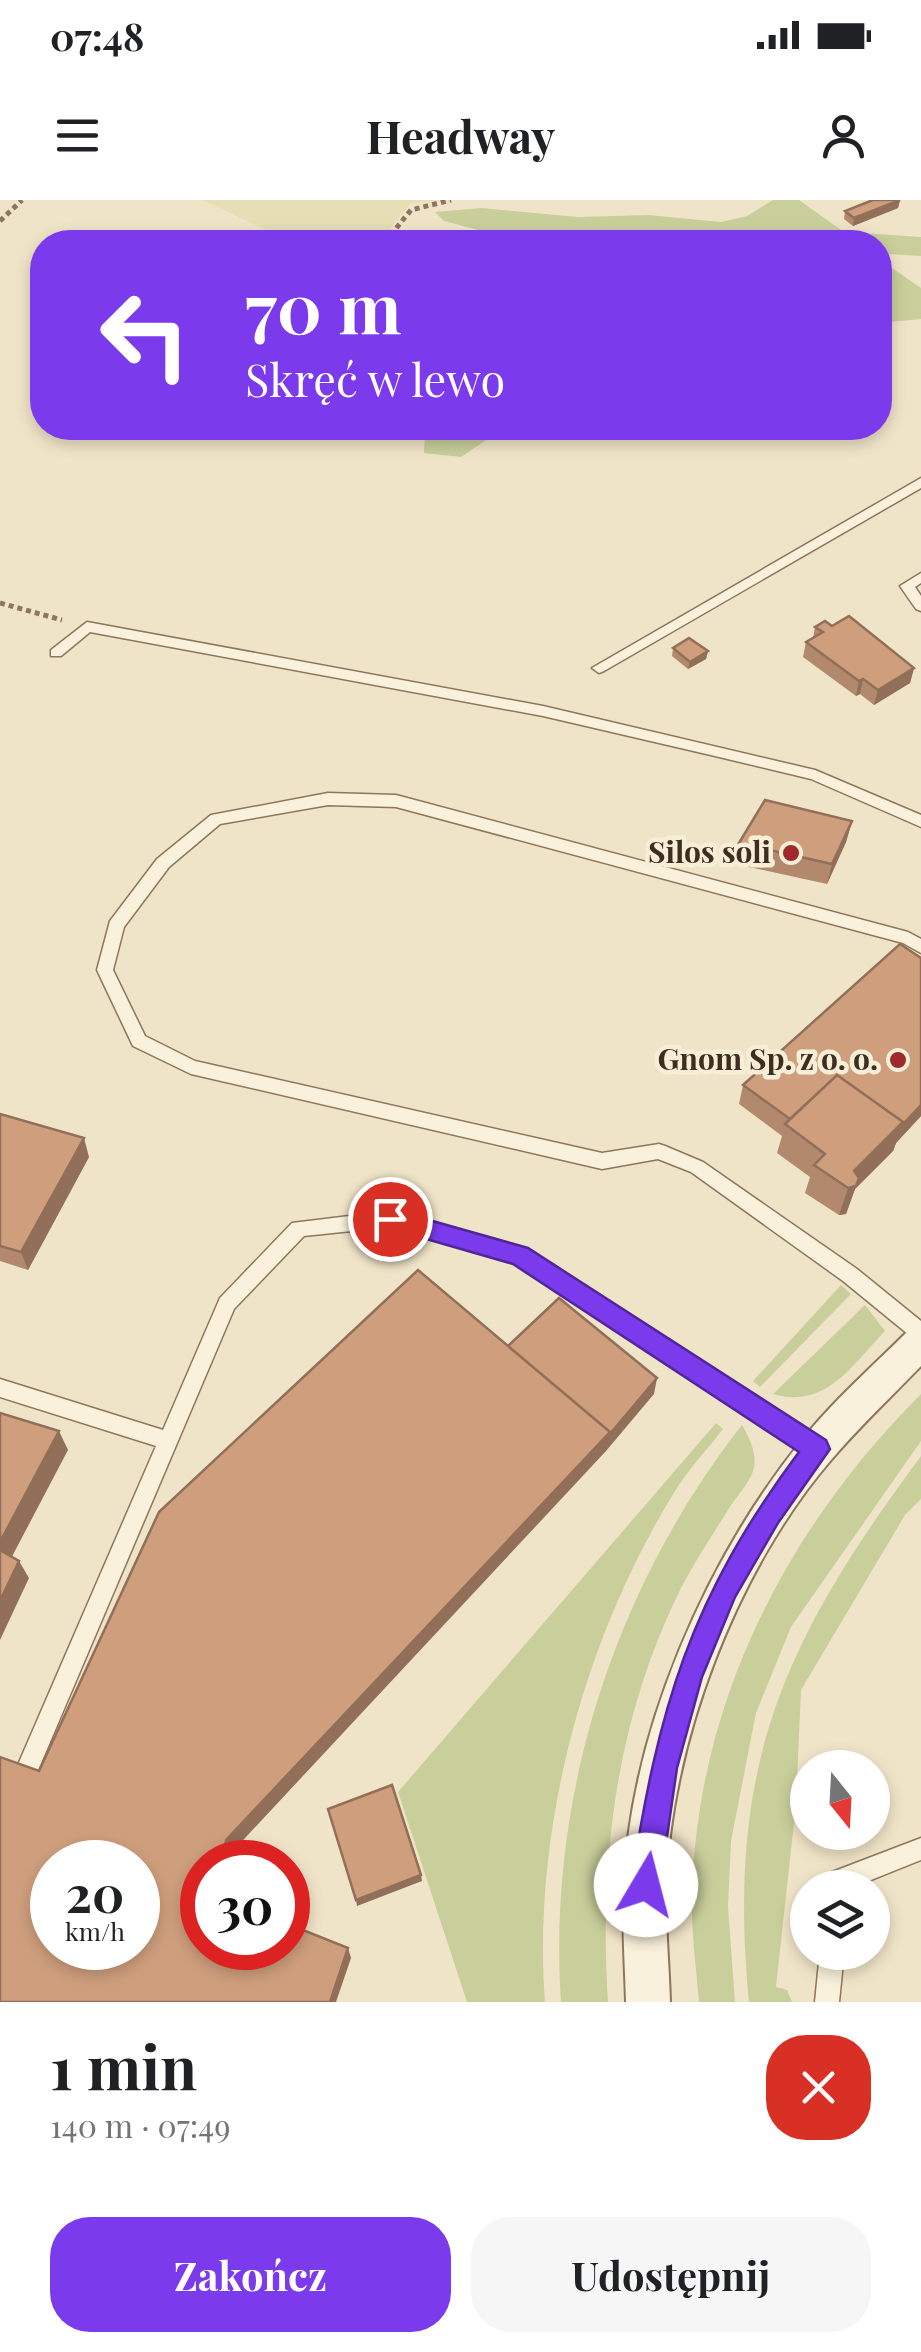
<!DOCTYPE html>
<html lang="pl">
<meta charset="utf-8">
<style>
:root{--surface:#fff;--page:#f6f6f6;--text:#202124;--muted:#757577;--accent:#7c3aed}
body{margin:0;font-family:"Playfair Display",serif;background:var(--page);color:var(--text);height:100vh;display:flex;flex-direction:column;font-size:38px;white-space:nowrap}
*{box-sizing:border-box;margin:0}
p{font-size:32px;color:var(--muted)}
.icon{flex:none;width:55px;height:55px;fill:none;stroke:currentColor;stroke-width:2;stroke-linecap:round;stroke-linejoin:round}
.map{position:relative;height:1802px;overflow:hidden}
.sheet{display:flex;flex-direction:column;background:var(--surface);flex:1}
.sheet>*{flex:none}
.hud{position:absolute;left:30px;top:30px;width:862px;height:210px;border-radius:40px;box-shadow:0 5px 15px #0003;background:#7c3aed;color:#fff;overflow:hidden}
.needle{width:65px;rotate:162deg}
.buttons{position:absolute;left:790px;top:1550px;display:grid;gap:20px}
.buttons a{display:grid;place-items:center;width:100px;height:100px;border-radius:50%;background:var(--surface);box-shadow:0 5px 15px #0003;font-size:50px}
.speed{position:absolute;left:30px;top:1640px;display:flex;gap:20px;font-size:50px;font-weight:700;text-align:center}
.speed>*{display:grid;place-content:center;width:130px;height:130px;border-radius:50%;background:var(--surface);box-shadow:0 5px 15px #0003;line-height:1}
.speed small{font-size:25px;font-weight:400}
.speed .limit{border:15px solid #d22;background:#fff;color:#111}
.pin{position:absolute;display:grid;place-items:center;width:85px;height:85px;color:#fff;margin:-42px;border:5px solid #fff;border-radius:50%;box-shadow:0 2px 10px #0007}
.me{position:absolute;width:110px;margin:-55px;rotate:8deg;stroke-linejoin:round;filter:drop-shadow(0 0 8px #0008)}
.turn{display:flex;align-items:center;gap:35px;height:210px;padding:0 50px;font-size:45px}
.turn .icon{width:130px;height:130px;stroke-width:2.5}
.turn b{display:block;font-size:70px;line-height:85px}
.round{display:grid;place-items:center;flex:none;width:105px;height:105px;border-radius:40px;background:var(--page)}
.overview{display:flex;align-items:center;justify-content:space-between;height:170px;padding:0 50px}
h1{font-size:60px;font-weight:700;line-height:75px}
.cta{display:flex;gap:20px;margin-top:auto;padding:20px 50px}
.cta a{flex:1;height:115px;border-radius:40px;background:var(--accent);color:#fff;font-size:40px;font-weight:700;line-height:115px;text-align:center}
.cta a+a{background:var(--page);color:var(--text)}
.status{display:flex;justify-content:space-between;align-items:center;height:70px;padding:0 50px;background:var(--surface);direction:ltr}
.status svg{height:28px;fill:currentColor}
header{display:flex;justify-content:space-between;align-items:center;height:130px;padding:0 50px;background:var(--surface);font-size:45px;font-weight:700}
.map>svg:first-child{display:block}
</style>
<div class="status"><b>07:48</b><svg viewBox="0 0 49 12"><path d="M0 12V9h3v3zM5 12V6h3v6zM10 12V3h3v9zM15 12V0h3v12zM26 1h20v11H26zM47 4h2v5h-2z"/></svg></div>
<header><svg class="icon" aria-label="menu" viewBox="0 0 24 24"><path d="M4 6h16M4 12h16M4 18h16"/></svg>Headway<svg class="icon" aria-label="person" viewBox="0 0 24 24"><circle cx="12" cy="8" r="4"/><path d="M4 21q1-7 8-7t8 7"/></svg></header>
<div class="map">
<svg width="921" height="1802" viewBox="0 0 921 1802">
<rect width="100%" height="100%" fill="#f0e4c8"/>
<path fill="#e6deb5" d="M202,0h237l-29,4 -31,38h-87z"/>
<path fill="#c9cf9b" d="M773,0h26l45,32 77,5v19l-33,-2 -6,7 39,27v31l-41,4v-81h-356l-80,-21 -9,-9 46,-4 97,9 71,-2 72,7 26,-6z
M430,228h74l-43,29 -37,-4 1,-22z
M841,1085l10,9 -91,93 -7,-6z
M865,1105l20,26c-31,32 -59,79 -112,63z
M921,1194v47l-130,186 -35,86 -25,128 -3,66 7,95h-36c-3,-35 -8,-71 -7,-107 5,-193 94,-366 229,-501z
M716,1223l7,6c-17,22 -37,43 -51,67 -89,146 -140,336 -127,506h-78l-69,-210z
M742,1225c27,45 5,55 -14,85 -16,26 -33,51 -47,78 -65,131 -82,270 -73,414h-47c-14,-206 54,-415 181,-577z
M921,1256v43l-16,16 -104,175 -5,115 -20,182 11,3 5,12h-43c-23,-237 34,-360 172,-546z"/>
<g fill="none" stroke-linecap="round" stroke-linejoin="round">
<g stroke="#8d765c" stroke-width="3">
<path id="lane" d="M921,278v10l-317,183 -5,2 -7,-5z
M921,373v10l-6,4 6,9v15l-5,-2 -16,-23z
M87,422l456,84 272,64 106,45v12l-110,-48 -96,-23 -172,-40 -453,-84 -29,24h-10v-6z
M328,593l68,2 512,137 13,7v14l-18,-10 -507,-136 -68,-2 -108,19 -51,43 -45,60 -11,43 32,66 50,25 407,92 57,-9 6,2 38,16 154,107 64,52v21l-7,-3 -71,-58 -152,-109 -33,-13 -56,10 -411,-95 -58,-28 -36,-76 13,-49 47,-62 54,-44z
M390,1011l137,38 297,193 3,7 -3,7 -7,2 -7,-2 -295,-194 -125,-35 -86,9 -70,73 -198,466 -8,3 -8,-3 -3,-8 139,-321 -156,-49v-18l163,51 57,-132 72,-75z
M921,1638v22l-70,28h-23l4,-16z
M820,1752h24l-5,50h-24z"/>
</g>
<g stroke="#8d765c" stroke-width="4">
<path id="street" d="M921,1126v40c-30,31 -62,61 -90,94 -94,109 -161,284 -165,428 -1,37 3,76 4,114h-44c-1,-38 -4,-77 -2,-115 6,-154 82,-328 178,-447 31,-39 71,-74 106,-109z"/>
</g>
<path stroke="#8d765c" stroke-width="5" stroke-dasharray="5 4" stroke-linecap="butt" d="M0,21l22,-21
M385,42l26,-32 40,-10
M0,403l62,17"/>
<use href="#lane" fill="#faf1dc" fill-rule="evenodd"/>
<use href="#street" fill="#faf1dc" fill-rule="evenodd"/>
</g>
<path fill="#b2896c" d="M900,0l-2,8 -45,18 -9,-7 1,-8z
M832,426l82,42 -4,15 -36,22 -14,-11 -4,2 -53,-39 3,-15 7,-4 2,-11z
M673,448l35,3 -2,8 -18,10 -16,-13z
M852,621l-6,21 -19,42 -92,-20 4,-21z
M921,758v158l-25,27 -3,8 -38,38 -9,25 -7,1 -34,-22 5,-16 -33,-24 5,-17 -43,-32 4,-19z
M0,914l89,43 -61,113 -28,-9z"/>
<path fill="#916f58" d="M900,0l-2,8 -45,18 1,-8z
M708,451l-2,8 -18,10 2,-7z
M914,468l-4,15 -36,22 4,-15z
M863,479l-3,15 -4,2 3,-15z
M852,621l-6,21 -19,42 5,-20z
M921,905v11l-25,27 -3,8 -38,38 -9,25 -7,1 15,-44z
M84,938l5,19 -61,113 -7,-18z
M657,1178l-3,16 -48,57 -374,401 -2,10h-7l3,-22 384,-408z
M59,1231l9,19 -61,116 -7,-12v-12z
M19,1361l10,17 -29,62v-39z
M421,1675l1,6 -65,25 -1,-6z
M348,1748l3,10 -15,44h-6z"/>
<path fill="#cf9f7d" stroke="#916f58" stroke-width="2.5" fill-rule="evenodd" d="M873,0h27l-46,18 -9,-7z
M849,416l65,52 -36,22 -15,-11 -4,2 -53,-39 17,-10 -8,-5 10,-6 7,5z
M689,438l19,13 -18,11 -17,-14z
M765,600l87,21 -20,43 -93,-21z
M900,744l21,14v147l-18,19v-2l-66,-47 -47,44 -47,-34z
M837,875l66,47 -49,49 5,7 -3,8 -8,2 -34,-23 11,-11 -40,-30z
M0,914l84,24 -63,114 -21,-6z
M418,1070l192,162 -384,408 -3,22h-21v86h86v-24l60,24 -18,54h-330v-245l39,14 120,-259zM52,1662h86v86h-86z
M559,1098l98,80 -48,57 1,-3 -102,-86z
M0,1213l59,18 -59,111z
M0,1350l19,11 -19,40z
M392,1585l29,90 -65,25 -28,-91z"/>
<path fill="#7c3aed" stroke="#51269a" stroke-width="2.5" d="M390,1009l138,39 298,192 4,9 -52,74 -43,74 -33,80 -25,91 -17,117 -4,11 -10,4 -11,-4 -4,-11c27,-177 59,-287 168,-433l-286,-188 -132,-38 -3,-7z"/>
<g fill="#9e2a2b" stroke="#f7eed8" stroke-width="4">
<circle cx="791" cy="653" r="10"/>
<circle cx="898" cy="860" r="10"/>
</g>
<g text-anchor="middle" stroke-width="9" stroke-linejoin="round" paint-order="stroke">
<g font-size="30" font-weight="bold" fill="#3d2e20" stroke="#f7eed8" text-anchor="end">
<text x="771" y="663">Silos soli</text>
<text x="878" y="870">Gnom Sp. z o. o.</text>
</g>
</g>
</svg>
<div class="buttons">
<a><svg class="needle" viewBox="-14 -14 28 28"><path d="M0-13l5 13h-10z" fill="#e53935"/><path d="M0 13l5-13h-10z" fill="#757577"/></svg></a>
<a><svg class="icon" aria-label="layers" viewBox="0 0 24 24"><path d="M12 4l9 5-9 5-9-5zM3 14l9 5 9-5"/></svg></a>
</div>
<div class="speed"><div>20<small>km/h</small></div><div class="limit">30</div></div>
<div class="pin" style="left:390px;top:1019px;background:#d93025"><svg class="icon" aria-label="arrive" viewBox="0 0 24 24"><path d="M6 21V4h12l-3 4 3 4H6"/></svg></div>
<svg class="me" style="left:646px;top:1685px" viewBox="-20 -20 40 40"><circle r="19" fill="#fff"/><path d="M0-13L10 11 0 6-10 11z" fill="#7c3aed"/></svg>
<div class="hud">
<div class="turn"><svg class="icon" aria-label="left" viewBox="0 0 24 24"><path d="M17 20v-9H6M10 6l-5 5 5 5"/></svg><div><b>70 m</b>Skręć w lewo</div></div>
</div>
</div>
<section class="sheet">
<div class="overview"><div><h1>1 min</h1><p>140 m · 07:49</p></div><a class="round" style="background:#d93025;color:#fff"><svg class="icon" aria-label="close" viewBox="0 0 24 24"><path d="M6 6l12 12M18 6L6 18"/></svg></a></div>
<div class="cta"><a>Zakończ</a><a>Udostępnij</a></div>
</section>
